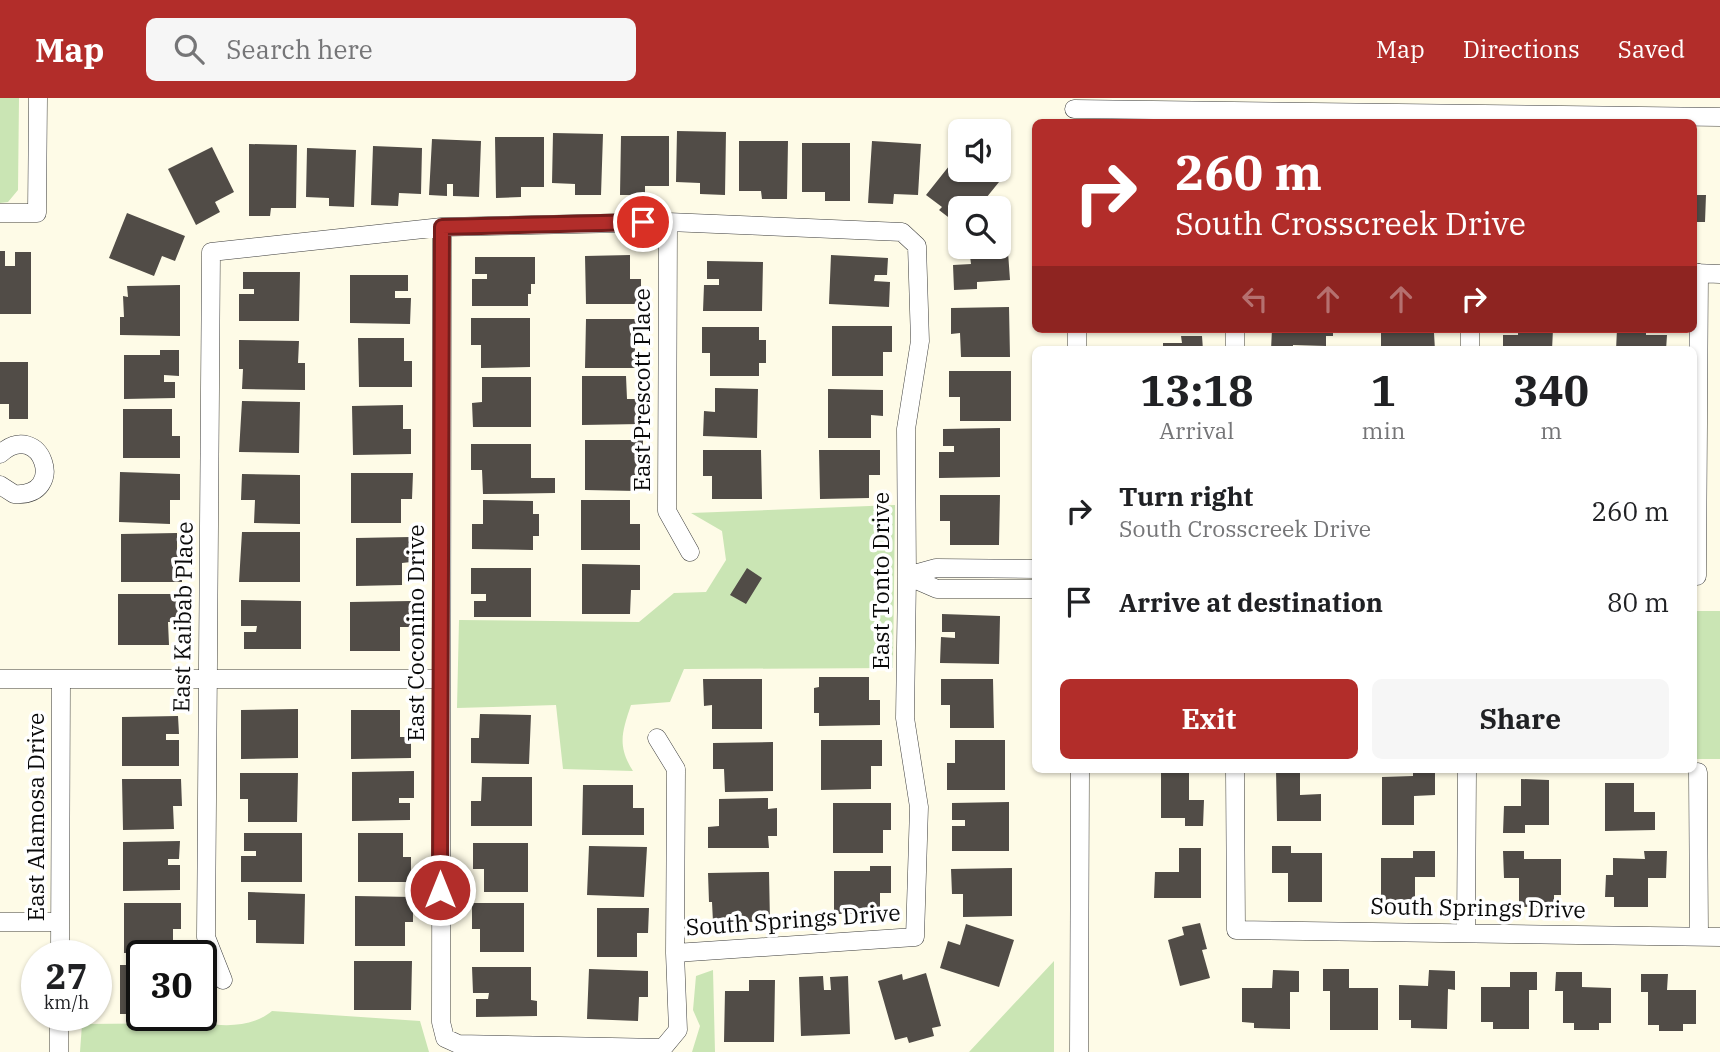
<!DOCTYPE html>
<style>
:root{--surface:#fff;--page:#f6f6f6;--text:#202124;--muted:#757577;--accent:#b22d2a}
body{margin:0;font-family:"IBM Plex Serif",serif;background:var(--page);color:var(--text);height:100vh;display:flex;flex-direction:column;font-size:26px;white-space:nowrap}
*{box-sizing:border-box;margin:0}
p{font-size:23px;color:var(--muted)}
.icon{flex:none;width:38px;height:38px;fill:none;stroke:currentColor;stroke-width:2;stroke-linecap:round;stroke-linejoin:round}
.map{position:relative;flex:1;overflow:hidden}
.sheet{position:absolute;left:1032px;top:248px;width:665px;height:427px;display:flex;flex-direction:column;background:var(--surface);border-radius:10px;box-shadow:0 2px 5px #0004}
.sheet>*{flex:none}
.hud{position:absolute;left:1032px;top:21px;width:665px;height:214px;border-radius:10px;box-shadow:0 2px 5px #0004;background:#b22d2a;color:#fff;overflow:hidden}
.tools{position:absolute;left:948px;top:21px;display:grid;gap:14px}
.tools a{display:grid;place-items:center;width:63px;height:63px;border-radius:10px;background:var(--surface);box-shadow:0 2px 5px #0004;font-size:35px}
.speed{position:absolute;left:21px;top:842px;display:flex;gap:14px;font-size:35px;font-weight:700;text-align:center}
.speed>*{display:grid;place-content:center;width:91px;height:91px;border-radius:50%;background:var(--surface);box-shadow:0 2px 5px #0004;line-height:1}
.speed small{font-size:18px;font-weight:400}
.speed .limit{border:4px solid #111;border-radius:10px;background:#fff;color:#111}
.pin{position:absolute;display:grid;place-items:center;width:60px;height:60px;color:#fff;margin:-30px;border:4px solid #fff;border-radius:50%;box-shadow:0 2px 7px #0007}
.me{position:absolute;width:77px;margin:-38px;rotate:0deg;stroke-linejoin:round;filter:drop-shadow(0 0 5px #0008)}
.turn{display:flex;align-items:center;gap:24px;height:147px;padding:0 28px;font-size:32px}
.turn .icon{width:91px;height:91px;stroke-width:2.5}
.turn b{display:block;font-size:49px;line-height:60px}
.lanes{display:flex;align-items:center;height:66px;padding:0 28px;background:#0003;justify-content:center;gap:35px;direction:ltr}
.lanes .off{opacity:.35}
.eta{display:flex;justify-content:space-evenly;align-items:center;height:119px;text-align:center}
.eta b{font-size:42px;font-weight:700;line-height:49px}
.cta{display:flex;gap:14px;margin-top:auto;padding:14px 28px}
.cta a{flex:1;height:80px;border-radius:10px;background:var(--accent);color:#fff;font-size:28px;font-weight:700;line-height:80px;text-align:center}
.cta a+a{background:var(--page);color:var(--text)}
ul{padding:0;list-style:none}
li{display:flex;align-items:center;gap:21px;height:91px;padding:0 28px}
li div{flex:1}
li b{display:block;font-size:26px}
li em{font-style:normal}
header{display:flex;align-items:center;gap:42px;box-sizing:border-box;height:98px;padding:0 35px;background:var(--accent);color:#fff}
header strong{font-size:33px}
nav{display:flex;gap:38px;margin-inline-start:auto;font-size:24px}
.search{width:490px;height:63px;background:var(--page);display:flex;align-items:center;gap:18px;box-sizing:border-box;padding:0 24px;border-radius:10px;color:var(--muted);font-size:26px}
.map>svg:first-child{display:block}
</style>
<header>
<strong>Map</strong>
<div class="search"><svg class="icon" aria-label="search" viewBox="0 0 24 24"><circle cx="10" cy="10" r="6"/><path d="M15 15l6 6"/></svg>Search here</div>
<nav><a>Map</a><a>Directions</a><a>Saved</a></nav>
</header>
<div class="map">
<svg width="1720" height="954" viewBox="0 0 1720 954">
<rect width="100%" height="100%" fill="#fefbe7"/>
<path fill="#cae5b4" d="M0,0h19l-1,92 -10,12 -8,1z
M895,407l-2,163 -209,1 -14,33 -39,3c-9,27 -14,41 2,66l-70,-2 -7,-64 -99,3 2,-88 180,2 35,-29 32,-1 20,-32 -4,-29 -31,-18z
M1694,513h26v148h-26z
M1054,863v91h-85z
M713,872l2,82h-23l8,-26 -7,-16 3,-34z
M272,913l148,10 9,31h-349l2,-28 121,-1c23,4 50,4 69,-12z"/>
<path fill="#514c47" d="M677,33l49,1 -1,63 -25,-1v-11l-24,-1z
M553,35l50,1 -2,61h-26v-11l-23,-1z
M621,38h48v50h-24v9h-25z
M495,39h49v50h-23v10l-25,1z
M432,41l49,2 -2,56 -26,-1v-12h-6v12l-18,-1z
M739,43h49l-1,58h-25l-1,-8h-22z
M872,43l49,3 -3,51 -24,-1 -1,10 -25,-1z
M802,45h48v58h-25v-9h-23z
M249,46l48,1 -1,63h-25l-1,8h-21z
M373,48l49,2 -1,46 -22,-1 -1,13 -27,-1z
M212,49l22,45 -19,10 5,10 -24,13 -28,-56z
M307,50l49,2 -2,57 -25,-1v-8l-23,-1z
M961,53v19h22l16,12 -21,26h-17v19l-22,-17 3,-3 -16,-12z
M1694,97h12l-1,27h-11z
M127,115l58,23 -10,25 -13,-5 -8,20 -45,-18z
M999,140h8l3,42 -33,2v7l-23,1 -1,-25 18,-1 -1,-8 -10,1 -1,-10h40z
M0,153h5v15h10v-14h16v62h-31z
M630,157v24h11v25h-55l-1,-48z
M831,157l57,3 -1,17h-12l-1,6 16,1 -1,25 -60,-3z
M475,159h60v27h-4v10h-3v12h-56v-27h15v-5h-12z
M707,163l56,1 -1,49h-59l1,-26h15v-6h-12z
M243,174h57l-1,49h-60v-27h15v-5h-11z
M350,177h58v16h-13v7h16l-1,26 -60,-1z
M180,187v51l-60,-1v-18h4l-1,-21 5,1 -1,-11z
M1009,209l1,50h-49l-1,-24 -9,1v-26z
M471,220h59v49l-49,1v-23h-10z
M586,221h58v25h-9v24h-50z
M832,228h60v26h-9v24h-51z
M702,229h57v13h7v23h-7v13h-49v-23h-8z
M1272,231h61v7h-7v10l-33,-1v5h-22z
M1381,231h35v4h18l1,17h-54z
M1518,231h35l-1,21h-49v-15h15z
M1617,231h29v6h21l-1,15h-50z
M1181,238h21l1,14h-40v-7h19z
M358,240h46v23h8v26h-53z
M239,242l60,1 -1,22h7v27l-63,-1 1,-20h-4z
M160,252h19v26l-15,-1v7h11v16l-51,1v-44h36z
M0,264h28v57h-19v-15h-9z
M949,273h62v50h-51v-24h-11z
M582,278h44l1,23h14v25l-59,1z
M482,279h49v50h-58l-1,-24 10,-1z
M715,290l43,1 -1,49 -54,-2 1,-25 11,1z
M828,291l55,1v26l-12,-1v23h-43z
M242,303l58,1 -1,51 -60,-1z
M403,307v24h8v25l-58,1 -1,-49z
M123,311h49v27h8v22h-57z
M1000,330v49l-61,1v-26h15v-6h-11v-17z
M585,342h58v26l-6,1v24l-52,-1z
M471,346h60v34h24v15l-72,1 -1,-24h-11z
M703,352h58l1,49h-50v-23h-9z
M819,352h61v25h-11v23l-49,1z
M120,374l60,2v26h-10v24l-51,-2z
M351,375h62l-1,26h-11v24h-50z
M242,376l58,1v49l-46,-1 1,-23h-14z
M940,397h60l-1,50h-49v-24h-10z
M483,402l50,1v13h6v22h-6v14l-61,-1v-25h11z
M581,402h49v24h10v26h-59z
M242,434h58v50h-61z
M177,435v20h4l1,29h-61v-48z
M411,439v25l-9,1v22l-46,1v-48z
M582,466l58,1v25h-9l-1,24h-48z
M471,470h60v49h-57v-16h12v-7h-15z
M747,470l15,10 -16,26 -16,-9z
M118,496h62v28h-12l1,23h-51z
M241,502l60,1v48h-57v-17h12l1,-6h-16z
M411,503l1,26h-12v24h-50v-49z
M942,516l58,2 -1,48 -59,-1 1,-26 14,1v-6h-13z
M819,579h50v23h11v25l-61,1v-13h-5v-25l5,-1z
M703,581h59v50h-50v-24l-8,1z
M941,581h52l1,49h-44v-23h-9z
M298,611v49l-57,1v-49z
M351,612h49v27h11v21l-60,1z
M480,616l51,1 -2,49 -58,-1v-25h8z
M178,618l1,18h-13v6h13v26h-57v-49z
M821,642h61v26h-11v23l-50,1z
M955,642h50v50h-58v-27h8z
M773,644v49l-48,1 -1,-23h-11v-26z
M1276,672h24v25l21,-1v27h-44z
M1413,672h22v25l-21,1v29h-32v-48l31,-1z
M414,673v27h-15v5h11v17l-58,1v-49z
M240,675h58l-1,49h-49v-23h-8z
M1161,675h28v27h15l-1,26h-18v-8h-24z
M482,679h50v49h-61v-25h10z
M122,681h59l1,27h-9l1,23 -51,1z
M1521,681l28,1v45h-24v8h-22l1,-27h17z
M1605,685h29v29h21v18l-50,1z
M583,687h50v23h11v27h-62z
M768,700v11l9,-1v28h-9l1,12h-61v-21l11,-1v-27z
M1009,704v49h-57v-25h13v-6h-13v-17z
M833,705h58v27h-8v23h-50z
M244,735h58v49h-61v-26h15v-5h-12z
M358,735h45v24h8v25h-53z
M180,743l-1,18h-11v6h12v25l-57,1v-49z
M473,745h55v49h-44v-23h-11z
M589,748l58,1 -3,50 -57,-2z
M1272,748h19v7h31v49h-34v-29h-16z
M1179,750h22v50h-47l1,-26h24z
M1413,753h22v26h-20v29l-34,1v-49h32z
M1503,753h21v8h37v36h-7v12h-35v-29h-15z
M1644,753h23l-1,27h-18v29h-34v-10h-9l1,-22h7v-17l32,1z
M870,768h21v27h-11v21h-46v-43h36z
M1012,770v48l-49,1v-23h-11l-1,-25z
M769,774l1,50h-57l-1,-20h-3l-1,-29z
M248,794l57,2 -1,50 -48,-1v-23h-8z
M355,798l58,1v25h-8v24h-50z
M124,805h57v26h-8v24h-49z
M472,805h52v49h-44v-23h-8z
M597,810h52l-1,25h-11v24h-40z
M1200,825l7,26 -5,1 8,28 -30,8 -12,-46 16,-5 -2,-8z
M966,826l48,16 -15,47 -59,-19 8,-27 12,4z
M354,863h58l-1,49h-57z
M120,867h22v49h-22z
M472,869h59v33l6,1v15l-61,1v-18h12l1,-6h-16z
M589,871l59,2v26h-9l-1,24 -51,-2z
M1323,871h26v19h29v42h-48v-39h-7z
M1273,872l26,1v21h-9v37l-36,-1v-5l-12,-1v-34h30z
M1429,872l26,1v19l-7,-1 -1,40 -36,-1v-8h-12v-35l29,1z
M1510,874h27v18h-8v39h-36v-7h-12v-35h29z
M1556,874h26v15l29,1v35h-12v7h-25v-7h-11v-32h-8z
M926,875l15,53 -9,2 2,8 -25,7 -2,-6 -12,3 -17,-59 24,-7 1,6z
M1641,876h27l-1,16h29v34h-13v7h-24v-6h-11v-33h-7z
M823,878l1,14h7l-1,-13 18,-1 2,58 -49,2 -2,-59z
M749,882h26l-1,62h-50l1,-51h24z"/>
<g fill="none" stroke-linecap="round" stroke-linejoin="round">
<g stroke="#3d3d3d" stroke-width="19">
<path id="street" d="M1074,11l646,8
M0,115h37l1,-115
M668,124l-1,289 23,41
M442,129l-1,795 4,16 13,6 205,4 15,-18 -3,-77 1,-184 -19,-31
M1694,175l26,1
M1077,231v21
M1235,252v-21
M1470,252v-21
M0,356c41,-37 69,44 14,40l-14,-9
M907,478l30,13h99
M907,478l29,-8 100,1
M1697,478l2,-303
M0,581h440
M1235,672l1,160 484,7
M1698,674l1,164
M0,824h60
M1466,834l1,-162
M60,858l1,-277
M223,882l-17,-43 5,-685 231,-25 226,-5 234,10 15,14 3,95 -14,88 1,147 -2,142 14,89 -4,130 -240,16
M59,954v-37
M1079,954l1,-282"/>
</g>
<use href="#street" stroke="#fff" stroke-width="18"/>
</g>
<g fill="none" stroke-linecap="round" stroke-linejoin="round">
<g stroke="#741d1b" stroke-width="18">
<path id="route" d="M440,792l2,-663 201,-5"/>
</g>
<use href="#route" stroke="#b22d2a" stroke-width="12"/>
</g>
<g text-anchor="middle" stroke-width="7" stroke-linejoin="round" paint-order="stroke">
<g font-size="23" fill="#0a0a0a" stroke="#fff">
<text transform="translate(642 292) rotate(-90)" y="8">East Prescott Place</text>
<text transform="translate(881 483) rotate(-90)" y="8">East Tonto Drive</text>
<text transform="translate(183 519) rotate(-89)" y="8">East Kaibab Place</text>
<text transform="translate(416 535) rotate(-90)" y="8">East Coconino Drive</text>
<text transform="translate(36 719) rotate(-90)" y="8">East Alamosa Drive</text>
<text transform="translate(1478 810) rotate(1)" y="8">South Springs Drive</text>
<text transform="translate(793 822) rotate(-4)" y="8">South Springs Drive</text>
</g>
</g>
</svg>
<div class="tools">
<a><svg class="icon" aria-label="sound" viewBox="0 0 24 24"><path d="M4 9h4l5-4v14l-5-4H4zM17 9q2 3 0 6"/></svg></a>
<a><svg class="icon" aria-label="search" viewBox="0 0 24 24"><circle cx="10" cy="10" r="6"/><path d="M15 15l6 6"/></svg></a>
</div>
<div class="speed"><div>27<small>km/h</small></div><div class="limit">30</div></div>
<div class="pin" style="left:643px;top:124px;background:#d93025"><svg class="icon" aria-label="arrive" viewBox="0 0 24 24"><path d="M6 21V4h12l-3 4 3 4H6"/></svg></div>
<svg class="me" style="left:440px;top:792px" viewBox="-20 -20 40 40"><circle r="17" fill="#b22d2a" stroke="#fff" stroke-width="3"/><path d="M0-11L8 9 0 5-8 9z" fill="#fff"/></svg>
<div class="hud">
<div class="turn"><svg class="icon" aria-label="right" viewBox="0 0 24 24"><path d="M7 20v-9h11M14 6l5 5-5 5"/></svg><div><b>260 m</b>South Crosscreek Drive</div></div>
<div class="lanes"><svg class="icon off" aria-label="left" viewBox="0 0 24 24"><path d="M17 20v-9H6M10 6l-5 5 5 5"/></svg><svg class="icon off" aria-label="ahead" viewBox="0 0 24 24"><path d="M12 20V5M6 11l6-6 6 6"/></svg><svg class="icon off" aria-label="ahead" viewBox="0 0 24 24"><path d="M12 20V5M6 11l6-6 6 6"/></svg><svg class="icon" aria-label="right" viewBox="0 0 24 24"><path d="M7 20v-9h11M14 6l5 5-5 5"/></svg></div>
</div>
<section class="sheet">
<div class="eta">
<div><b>13:18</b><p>Arrival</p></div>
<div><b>1</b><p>min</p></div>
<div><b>340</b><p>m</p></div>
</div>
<ul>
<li><svg class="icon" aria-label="right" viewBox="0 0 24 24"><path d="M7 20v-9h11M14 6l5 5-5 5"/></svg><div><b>Turn right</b><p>South Crosscreek Drive</p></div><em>260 m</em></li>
<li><svg class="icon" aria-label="arrive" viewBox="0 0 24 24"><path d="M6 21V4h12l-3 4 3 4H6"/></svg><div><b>Arrive at destination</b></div><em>80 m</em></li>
</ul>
<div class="cta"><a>Exit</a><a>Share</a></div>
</section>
</div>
